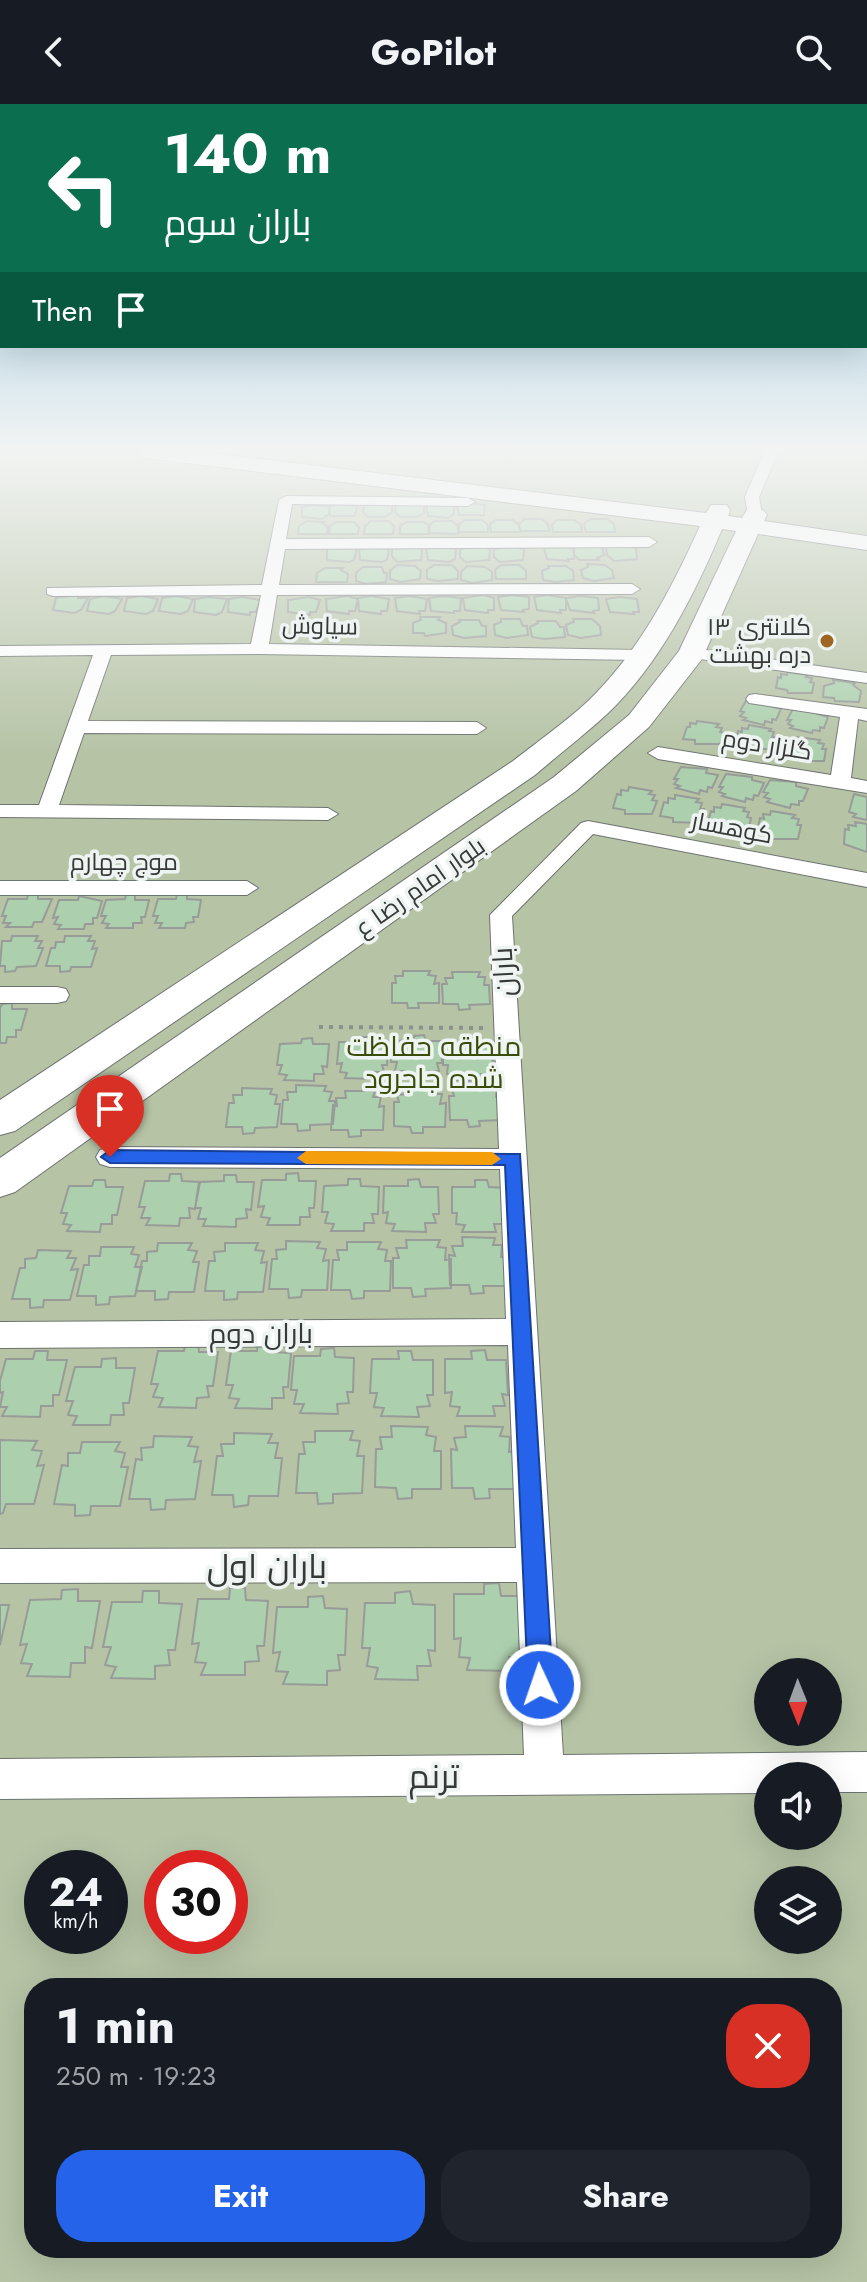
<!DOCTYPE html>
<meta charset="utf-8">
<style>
:root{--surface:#171b24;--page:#20242c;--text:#f1f3f6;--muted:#9ea1a6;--accent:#2563eb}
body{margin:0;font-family:Jost,Cairo,sans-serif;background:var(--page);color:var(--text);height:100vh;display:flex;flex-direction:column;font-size:30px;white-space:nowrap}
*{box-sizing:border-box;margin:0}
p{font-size:26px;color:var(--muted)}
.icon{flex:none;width:44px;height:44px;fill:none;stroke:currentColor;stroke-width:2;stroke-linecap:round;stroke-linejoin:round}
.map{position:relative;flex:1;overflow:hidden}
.drawer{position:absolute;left:24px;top:1874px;width:818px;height:280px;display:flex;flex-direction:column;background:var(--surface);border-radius:32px;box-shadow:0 8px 32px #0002}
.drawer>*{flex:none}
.banner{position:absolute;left:0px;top:0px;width:868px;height:244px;box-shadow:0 8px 32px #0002;background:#0b6e4f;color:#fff;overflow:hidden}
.needle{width:52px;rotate:179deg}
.tools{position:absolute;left:754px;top:1554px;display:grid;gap:16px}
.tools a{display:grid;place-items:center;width:88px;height:88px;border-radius:50%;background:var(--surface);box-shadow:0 8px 32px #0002;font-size:40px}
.speed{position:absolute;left:24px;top:1746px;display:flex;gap:16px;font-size:40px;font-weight:700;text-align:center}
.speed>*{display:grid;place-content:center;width:104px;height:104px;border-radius:50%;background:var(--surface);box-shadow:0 8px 32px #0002;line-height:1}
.speed small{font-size:20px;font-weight:400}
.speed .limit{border:12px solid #d22;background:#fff;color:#111}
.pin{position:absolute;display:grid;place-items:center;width:68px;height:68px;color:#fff;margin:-82px -34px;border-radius:50% 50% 50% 0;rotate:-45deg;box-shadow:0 0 8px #0007}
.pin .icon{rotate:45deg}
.me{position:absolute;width:88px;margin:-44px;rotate:357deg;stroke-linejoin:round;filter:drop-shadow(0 0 6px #0008)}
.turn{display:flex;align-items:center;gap:28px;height:168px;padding:0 32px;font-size:36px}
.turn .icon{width:104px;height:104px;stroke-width:2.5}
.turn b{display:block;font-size:56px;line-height:68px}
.then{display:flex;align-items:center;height:76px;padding:0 32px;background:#0003;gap:16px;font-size:30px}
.round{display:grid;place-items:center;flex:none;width:84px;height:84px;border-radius:32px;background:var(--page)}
.head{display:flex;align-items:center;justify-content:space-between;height:136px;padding:0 32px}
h1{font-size:48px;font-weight:700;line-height:60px}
.cta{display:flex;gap:16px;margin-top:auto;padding:16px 32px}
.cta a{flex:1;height:92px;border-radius:32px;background:var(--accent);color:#fff;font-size:32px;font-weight:700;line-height:92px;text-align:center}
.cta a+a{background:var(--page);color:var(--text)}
header{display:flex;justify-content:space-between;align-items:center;height:104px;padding:0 32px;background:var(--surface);font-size:36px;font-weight:700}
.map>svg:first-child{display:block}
</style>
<header><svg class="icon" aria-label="back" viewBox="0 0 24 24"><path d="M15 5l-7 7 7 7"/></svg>GoPilot<svg class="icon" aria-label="search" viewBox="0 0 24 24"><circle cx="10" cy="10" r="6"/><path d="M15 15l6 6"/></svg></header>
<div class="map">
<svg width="867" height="2178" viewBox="0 0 867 2178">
<rect width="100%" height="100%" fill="#e1e7e4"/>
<path fill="#b6c3a5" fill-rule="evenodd" d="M0,348h867v1830h-867zM768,1568h60v60h-60zM768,1672h60v60h-60zM42,1764h68v68h-68zM162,1764h68v68h-68zM768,1776h60v60h-60zM34,1884h798v260h-798z"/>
<path fill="#acd0ad" stroke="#989c98" stroke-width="2" d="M469,399l16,2 -1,10h-25l-2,-10z
M342,400l15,2 -2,10h-25l-1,-10z
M438,400l16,2v8l-6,4 -20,-2 -2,-10z
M314,401l16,2 -1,7 -7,5 -20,-2v-10z
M364,401h28v7l-7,5h-17l-5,-5z
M396,401h28v8l-7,4h-17l-5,-5z
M525,415h17l6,5 1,7h-29l-1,-7z
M590,415h17l7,5 1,8h-29l-2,-8z
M465,416h17l6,5v7h-29v-8z
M496,416h17l6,5 1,7h-29l-1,-8z
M557,416h17l7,5 1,7h-29l-1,-7z
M307,417l17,1 -2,1 6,4 -1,7h-29l1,-8z
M371,417h18l5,5 -1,8h-29l1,-8z
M435,417h17l6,5v8l-29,-1 -1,-7z
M337,418h17l5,5 -1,7h-29l1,-8z
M407,418h17l6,5 -1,7h-29v-8z
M625,441l11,3 1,11 -23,2 -7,-6 -1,-8z
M347,442l10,3 -3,11 -5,2 -22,-2v-12z
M412,442l10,3 -1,11 -24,2 -5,-6v-8z
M439,442l17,3 -1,10 -6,3 -21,-2 -2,-12z
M479,442l11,3 -1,11 -23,2 -6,-5v-8z
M513,442l11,3 -1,11 -23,2 -6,-5v-8z
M556,442l18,2v11h-6l1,2 -22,-2 -3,-11z
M372,443l17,2 -2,11 -5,2 -22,-2 -1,-11z
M573,443h29l2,8 -7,3 2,2h-19l-6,-5z
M587,460l18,1 7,5 2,8 -20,3 -11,-3 -2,-8 7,-3z
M397,461l18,1 6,5 -1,8 -20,3 -10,-3v-8z
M434,461h18l6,6v8l-20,2 -11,-2v-9z
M501,461h18l7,6v8h-30l-1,-9z
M467,462l18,1 7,5v8l-20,3 -11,-3v-8z
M548,462h18l7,5 1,9 -19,2 -12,-2 -1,-9 7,-3z
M363,463h19l2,6h3l-1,9 -20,2 -10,-3v-8z
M325,464h18l-2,2 7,4 -1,8h-31l1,-9z
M78,491v3h10l-7,12 -7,3 -21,-3 3,-12z
M483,491l11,3v12h-6v3l-23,-3 -2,-12z
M511,491l18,2v12l-6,1 1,2 -23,-2 -3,-13z
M547,491l19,3v12h-6l1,3 -24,-3 -3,-13z
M104,492l18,3 -7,12 -6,3 -22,-3 3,-12z
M141,492l17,3 -5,12 -7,3 -22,-3 3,-13z
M176,492l17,3 -5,12 -7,3 -22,-3 3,-13z
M347,492l11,3 -3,12h-6v3l-22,-3 -1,-12z
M371,492l18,3 -2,12h-6v3l-22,-3 -1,-13z
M409,492l18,3 -2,12h-6l1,3 -23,-3 -2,-13z
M443,492l18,2 -1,13h-6v2l-23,-2 -2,-13z
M580,492l18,2 1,12 -6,1 1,2 -24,-3 -4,-12z
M210,493l17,2 -5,13 -6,3 -22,-3 1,-13z
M243,493l17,3 -4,12h-6v3l-22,-3 1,-13z
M309,493l11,3 -4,12h-6v3l-22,-3v-12z
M619,493l18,2 2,13h-6l1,2 -24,-2 -4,-13z
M420,513h20l-2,3 8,3v10l-21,3 -1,-3h-11v-10l8,-3z
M501,515h19l3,7h4l1,9 -21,3 -12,-3 -1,-10 7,-3z
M573,515h19l8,7 1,9 -20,3 -13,-3 -2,-10 8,-3z
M459,516h20l3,6h4v10l-22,2 -11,-3 -1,-9 8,-4z
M537,517h19l4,6h4l1,10 -21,2 -12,-2 -2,-10 8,-4z
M787,568l21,3 -2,2 6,1 -2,4 4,1 -2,10h-24l-1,-3 -11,-2 2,-11 3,1v-4l6,1z
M833,576l22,3 -2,2 8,6 -2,11 -24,-1 -1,-3 -11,-1 1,-11 10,-3z
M746,597l24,2v3l11,3 -5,11 -4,-1v4l-7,-2 -1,4 -21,-5 3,-2 -6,-2 4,-4 -4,-1z
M793,605l24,2v3l11,3 -4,11 -4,-1v4l-7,-1 -1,3 -22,-5 3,-2 -5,-2 3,-4h-4z
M697,617l22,3 -3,3 6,1 -2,4 4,1 -4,11h-25v-4l-12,-1 4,-12h3v-4l6,1z
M749,621l22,4 -2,2 5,1 -2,5h4l-3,12h-25v-4l-12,-2 2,-12 4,1v-4l6,1z
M797,633l23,3 -2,3 6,1 -2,5h4l-2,12h-26v-4l-12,-2 2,-12h3l-1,-4 8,1z
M681,663l26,2 -1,4 12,2 -6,13 -4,-1 -1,5 -7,-2 -1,4 -23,-6 4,-2 -6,-2 4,-5h-4z
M726,670l26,3v3l12,3 -6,13 -4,-1 -1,5 -7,-2 -1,4 -23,-6 3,-2 -6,-2 4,-5h-4z
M770,676l26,2v4l12,3 -5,12h-4v4l-8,-1 -1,4 -23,-6 3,-3 -6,-2 4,-4 -5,-1z
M629,683l23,4 -3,3 6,1 -3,5 5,1 -5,13h-27v-4l-12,-2 4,-14 4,1v-5l7,1z
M854,690l13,3v23l-14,-3 3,-3 -7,-2z
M675,691l24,4 -3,3 6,1 -2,6h4l-4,14 -27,-1v-4l-13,-2 4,-14 4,1v-5l7,1z
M722,700l23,4 -2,3 6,1 -2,5 4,1 -3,14 -27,-1 -1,-4 -13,-2 4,-14 3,1v-5l7,1z
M771,707l24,4 -3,3 7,1 -2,6h4l-3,14h-27l-1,-4 -13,-2 3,-15 4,1 -1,-5 7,1z
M855,718l12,2v28l-23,-8 1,-15 4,1 -1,-5 8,1z
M38,790v5h14l-10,23h-8l-2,5h-26l4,-4h-7l3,-7h-4l6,-17h19l1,-4z
M126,791h9v5h14l-4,17h-4l1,6h-9v5h-27l3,-4 -7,-1 4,-7h-5l5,-16 19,-1z
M177,791h10v4l14,1 -3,17h-5l1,5 -8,1 -1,5h-26l3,-5h-7l3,-7h-5l5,-17h18z
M79,792l23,5 -5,17h-4v6h-8l-1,5h-26l3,-4 -7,-1 4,-7 -5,1 6,-18h19z
M12,832h26l-3,5h7l-4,7h5l-7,18 -19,1 -2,4 -10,1v-6h-5l2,-25h9z
M65,832h26l-3,5h7l-3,8 5,-1 -6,19h-20l-1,4 -10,1v-6h-14l5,-18h4l1,-6h8z
M403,867h27l-2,4 8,1 -2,8 5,-1v20h-21l1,5h-11l-1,-5h-15v-20h4l-1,-7h8z
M452,868h28l-2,5h7l-1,8h5l1,19 -21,1 1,4 -11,1 -1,-6h-15l-1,-20h5l-2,-6h8z
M12,899v6h15l-6,21h-5v7h-9l-1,6h-6v-35l2,-4z
M424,931l2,6h15l1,22h-5l2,8h-10l1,6h-30l3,-6h-8l2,-9h-6l2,-21 21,-1v-4z
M360,933h11l1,6h16l-1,22h-5l2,7h-10l1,7 -30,-1 2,-5 -7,-1 2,-9 -5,1 2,-22h21z
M312,934l1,6h16l-2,23 -5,-1 2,8h-10v7l-30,-1 3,-5 -8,-1 3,-9h-5l3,-21 21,-1 1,-4z
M475,934l2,6 15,1 1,22 -4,-1 2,8h-10l2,7 -31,-1 3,-5 -8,-1 1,-9h-5v-21h22l-1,-5z
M461,978h29l-1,5 8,1 -1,9h5l1,23 -23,1 1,5 -11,1 -2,-7h-17l-1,-24h5l-2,-8h10z
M296,981l30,1 -2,5 8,1 -3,9h6l-2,23 -23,1v5l-12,1 -1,-7h-16l2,-24h5l-1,-8h9z
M242,984l30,1 -2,5 7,1 -2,9h5l-3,23 -22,1 -1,5 -11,1 -1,-7h-16l3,-24h5l-1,-8h9z
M406,984h30l-2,6h8l-2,10 6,-1 -1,24h-22v6h-11l-2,-6 -16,-1v-24h5l-2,-7 10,-1z
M345,987h30l-2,6h8l-2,10 5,-1 -1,24h-22v6l-12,1 -1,-7h-17l2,-25 4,1 -1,-8h10z
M298,1069l1,8h17l-2,27h-5l1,9h-10v8h-33l3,-7 -9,-1 3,-11 -6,1 4,-27h24v-6z
M170,1070h11l1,7 17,1 -4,27 -6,-1 1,10h-10l-1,8 -33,-1 4,-7h-9l4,-11h-6l6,-26h24z
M224,1071h12l1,7h17l-3,28 -5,-1 1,9 -11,1v8l-33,-1 3,-7h-8l3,-11h-6l5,-26 24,-1z
M348,1075h12l1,7 18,1 -1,27h-6l2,9h-10v8h-33l3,-7 -9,-1 3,-11h-6l2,-26 24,-1z
M419,1075l2,8h17l1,27h-6l3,9h-11l1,9 -34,-1 3,-7 -9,-1 2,-11 -5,1 1,-27h24v-6z
M94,1076h11l1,7h17l-6,28h-5v9h-11l-1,8 -33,-1 4,-6 -8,-1 4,-11h-6l8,-27h23z
M475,1076h12l2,7 17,1 -1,36h-11l2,8h-34l3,-7 -9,-1 1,-11h-5v-26h23z
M462,1133l33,1 -2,7h9l-1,12h6l1,29h-25l1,7 -13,1 -2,-9h-19l-1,-30 6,1 -3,-10h11z
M406,1136h34l-3,7 9,1 -1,12 6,-1v29l-26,1 1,7 -13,1 -2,-9h-18v-30h6l-3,-10h11z
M286,1137l34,1 -3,6 9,1 -3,12 6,-1 -2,30h-25l-1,7 -12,1 -1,-9h-19l3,-30h5l-1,-9 10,-1z
M347,1138h34l-3,7 9,1 -2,11h6l-1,30h-26v7l-12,1 -2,-9h-19l2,-30h6l-2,-10h10z
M158,1139h34l-4,7 9,1 -4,11h6l-5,30h-25l-1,7 -13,1v-9h-19l6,-30h5v-9l10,-1z
M225,1139h33l-3,7 9,1 -3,12 6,-1 -4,30h-25l-1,7 -13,1v-9h-19l4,-30h6l-1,-9 11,-1z
M101,1143h33l-3,7 8,1 -4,12h7l-7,29 -25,1 -1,7 -13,1v-9h-19l7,-31h5v-9h11z
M38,1146l33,1 -4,7h9l-5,12 7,-1 -8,31h-26l-1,7 -13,1v-9h-18l8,-31h5v-9l11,-1z
M198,1238l1,10h19l-5,34h-6l2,11 -12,1 -1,10 -37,-1 4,-9 -10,-1 5,-13h-7l7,-33h26l1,-8z
M258,1239h13l1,9 19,1 -3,34h-5l1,11h-12v11l-37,-1 4,-9 -10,-1 4,-13h-7l5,-34h26z
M334,1244l1,9 19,1 -1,34h-6l2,11 -12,1 1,10 -38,-1 4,-9h-10l3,-14h-6l3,-34h26l1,-7z
M485,1246l2,10h19l2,35 -6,-1 3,12h-12l2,10h-38l3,-9 -10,-1 2,-14 -7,1v-34h27l-1,-8z
M35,1247h13l-1,9h20l-8,35h-6v11h-12l-1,11 -38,-1 5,-9h-7l3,-15 -3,1v-12l6,-22h27z
M398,1247h13l2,9h20v35h-6l3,11 -13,1 2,10 -38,-1 3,-8 -10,-1 3,-14h-7l2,-34h27z
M116,1254v10h19l-6,35h-6l1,12h-13l-1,10h-37l4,-9 -9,-1 5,-14h-7l9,-34h26l1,-8z
M391,1322l37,1 -2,8 10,2 -2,14h7v38h-29v9l-14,1 -2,-11 -21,-1 1,-38h6l-2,-12h12z
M465,1322l38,1 -3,9 10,1 -1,15 7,-1 1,38h-28l1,9 -15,1 -2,-11h-21l-1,-39 6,1 -3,-12 12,-1z
M315,1327h38l-3,9 10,1 -3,15h7l-2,37 -29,1v9l-15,1 -1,-11h-21l3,-39h6l-2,-12h12z
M234,1329l38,1 -4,9h10l-3,15h7l-4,38h-29l-1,9 -14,2 -1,-12h-21l5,-39h6l-2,-12h13z
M154,1332l38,1 -4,9 10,1 -4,15 7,-1 -6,38 -29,1 -1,9 -14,1 -1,-11h-21l7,-40 6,1 -1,-12 12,-1z
M0,1336l37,1 -5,9 10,1 -5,15 7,-1 -10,39h-28l-3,9 -3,1z
M82,1338h38l-5,9 10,2 -4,14h7l-8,39h-29l-1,9 -15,1v-11l-21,-1 8,-39 6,1v-13h12z
M499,1479l2,13h22l3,46 -7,-1 4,16h-14l2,14 -44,-1 3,-12 -11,-1 2,-19 -7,1v-45h30v-10z
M230,1484h15l1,12 22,1 -4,45h-7l2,15 -14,1v13h-44l5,-12 -11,-1 4,-19 -7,1 6,-45h31z
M78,1485v12h22l-8,47 -7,-1v16h-14l-1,14 -43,-1 5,-12 -11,-1 6,-19 -7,1 10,-45 31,-1 1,-9z
M143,1487h16v12l23,1 -7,46h-7l2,15 -15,1v13l-44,-1 5,-11 -11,-2 6,-18h-8l9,-45h30z
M410,1487l3,13 22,1v46l-7,-1 3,16h-14l1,14 -43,-1 3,-11 -11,-2 3,-18h-8l3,-45h30v-10z
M323,1492l2,12 22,1 -2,46h-7l2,15 -13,1v14l-44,-1 5,-12 -12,-1 4,-19 -7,1 4,-46h31v-10z
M0,1501h9l-9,40z"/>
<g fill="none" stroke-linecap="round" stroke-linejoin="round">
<g stroke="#6d7370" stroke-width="2">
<path id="minor" d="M764,348h14l-19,45 3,18 -7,4 -7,-4 -3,-18z
M286,392l182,2 7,4 -7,4 -176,-2 -6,35 363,-2 8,5 -8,5 -364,2 -6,36 353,-1 8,5 -8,5 -355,1 -8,49 371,6 9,5 -9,5 -381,-6 -148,1 -23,66 389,1 9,6 -9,6 -393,-1 -25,72 269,3 10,6 -10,6 -328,-3v-12h39l54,-150 -93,1v-10l251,-2 10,-49 -208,1 -6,-2v-6l215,-3 17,-85z
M692,544l175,25v10l-181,-26 -3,-4 3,-4z
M755,590l112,15v12l-9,-2 -7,59 16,3v12l-209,-34 -10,-6 10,-6 173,28 9,-58 -91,-14 -3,-4 3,-4z
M588,717l279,52v14l-274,-53 -81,82 51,839 304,-3v40h-39v-16h-60v17l-768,6v-40l524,-4 -7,-173 -517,1v-34l516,-1 -8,-203 -508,3v-26l506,-3 -6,-150 -390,-2 -10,-3 -4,-7 4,-7 10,-3 389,2 -9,-234 91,-92z
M0,777h247l11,7 -11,7h-247z
M0,883h57l9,2 3,6 -3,6 -9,2h-57z"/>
</g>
<g stroke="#6d7370" stroke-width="2">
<path id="primary" d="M136,348h66l504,61 5,-8h16l3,5 -2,6 14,2 5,-8h16l4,5 -3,6 103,15v14l-109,-16 -56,125 -53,68 -73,64 -561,401 -15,5v-39l554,-381 75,-62 50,-64 57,-120 -14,-2c-28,67 -63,136 -116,186 -23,21 -48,40 -71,60l-520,356 -15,4v-35l513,-339c24,-19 50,-37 73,-58 52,-49 85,-113 114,-177l-554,-68z"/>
</g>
<path stroke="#8c908e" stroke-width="4" stroke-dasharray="4 6" stroke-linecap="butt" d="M319,923l165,1"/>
<use href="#minor" fill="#fff" fill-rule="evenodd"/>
<use href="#primary" fill="#fff" fill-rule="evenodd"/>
</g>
<linearGradient id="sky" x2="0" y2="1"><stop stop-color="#81badc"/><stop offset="0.53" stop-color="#f2f4f3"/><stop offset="1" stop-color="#f2f4f3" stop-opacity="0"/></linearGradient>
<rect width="867" height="653" fill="url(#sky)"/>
<path fill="#2563eb" stroke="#184099" stroke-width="2" d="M110,1046l410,4 33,531 -4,9 -9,3 -8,-3 -4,-9 -23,-520 -395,-2 -9,-6z"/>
<path fill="#f59e0b" d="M306,1047l186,1 9,7 -9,6 -186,-1 -9,-6z"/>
<circle fill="#9e6622" stroke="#eef4f1" stroke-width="3" cx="827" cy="537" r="8"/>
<g text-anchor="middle" stroke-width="7" stroke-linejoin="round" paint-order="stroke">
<g font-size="24" fill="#373938" stroke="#eef4f1">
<text transform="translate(320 522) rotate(1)" y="8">سیاوش</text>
<text transform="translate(767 641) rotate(9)" y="8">گلزار دوم</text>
<text transform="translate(732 724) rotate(11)" y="8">کوهسار</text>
<text x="124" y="766">موج چهارم</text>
<text transform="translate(420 783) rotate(-35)" y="8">بلوار امام رضا ع</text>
</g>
<g font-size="24" fill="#373938" stroke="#eef4f1" text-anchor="end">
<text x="811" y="531">کلانتری ۱۳<tspan x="811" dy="28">دره بهشت</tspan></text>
</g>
<g font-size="28" fill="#373938" stroke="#eef4f1">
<text transform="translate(503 868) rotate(-93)" y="10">باران</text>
<text x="261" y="1239">باران دوم</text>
</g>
<g font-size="28" fill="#394d09" stroke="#eef4f1">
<text x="434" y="952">منطقه حفاظت<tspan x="434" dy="32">شده جاجرود</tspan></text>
</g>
<g font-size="34" fill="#373938" stroke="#eef4f1">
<text x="267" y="1474">باران اول</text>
<text x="434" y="1684">ترنم</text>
</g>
</g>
</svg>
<div class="tools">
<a><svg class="needle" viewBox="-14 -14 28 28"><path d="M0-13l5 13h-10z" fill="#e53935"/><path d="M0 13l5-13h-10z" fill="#9ea1a6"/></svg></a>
<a><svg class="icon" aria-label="sound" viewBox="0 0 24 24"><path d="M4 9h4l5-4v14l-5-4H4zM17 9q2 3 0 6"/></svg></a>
<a><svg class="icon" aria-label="layers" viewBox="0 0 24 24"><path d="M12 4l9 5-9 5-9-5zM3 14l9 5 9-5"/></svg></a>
</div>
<div class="speed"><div>24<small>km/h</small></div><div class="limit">30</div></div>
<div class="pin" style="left:110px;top:1053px;background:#d93025"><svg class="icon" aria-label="arrive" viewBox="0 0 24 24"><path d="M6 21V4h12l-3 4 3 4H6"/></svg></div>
<svg class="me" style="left:540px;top:1581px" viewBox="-20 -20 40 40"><circle r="17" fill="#2563eb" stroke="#fff" stroke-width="3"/><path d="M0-11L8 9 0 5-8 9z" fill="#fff"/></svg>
<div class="banner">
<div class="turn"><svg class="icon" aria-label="left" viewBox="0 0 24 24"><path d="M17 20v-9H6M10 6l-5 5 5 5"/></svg><div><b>140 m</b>باران سوم</div></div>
<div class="then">Then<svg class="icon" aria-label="arrive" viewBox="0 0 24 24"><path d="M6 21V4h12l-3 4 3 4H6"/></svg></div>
</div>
<section class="drawer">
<div class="head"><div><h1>1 min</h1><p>250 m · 19:23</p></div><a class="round" style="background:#d93025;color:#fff"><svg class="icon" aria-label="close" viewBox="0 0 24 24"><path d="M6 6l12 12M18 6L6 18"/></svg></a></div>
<div class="cta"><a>Exit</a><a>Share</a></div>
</section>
</div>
